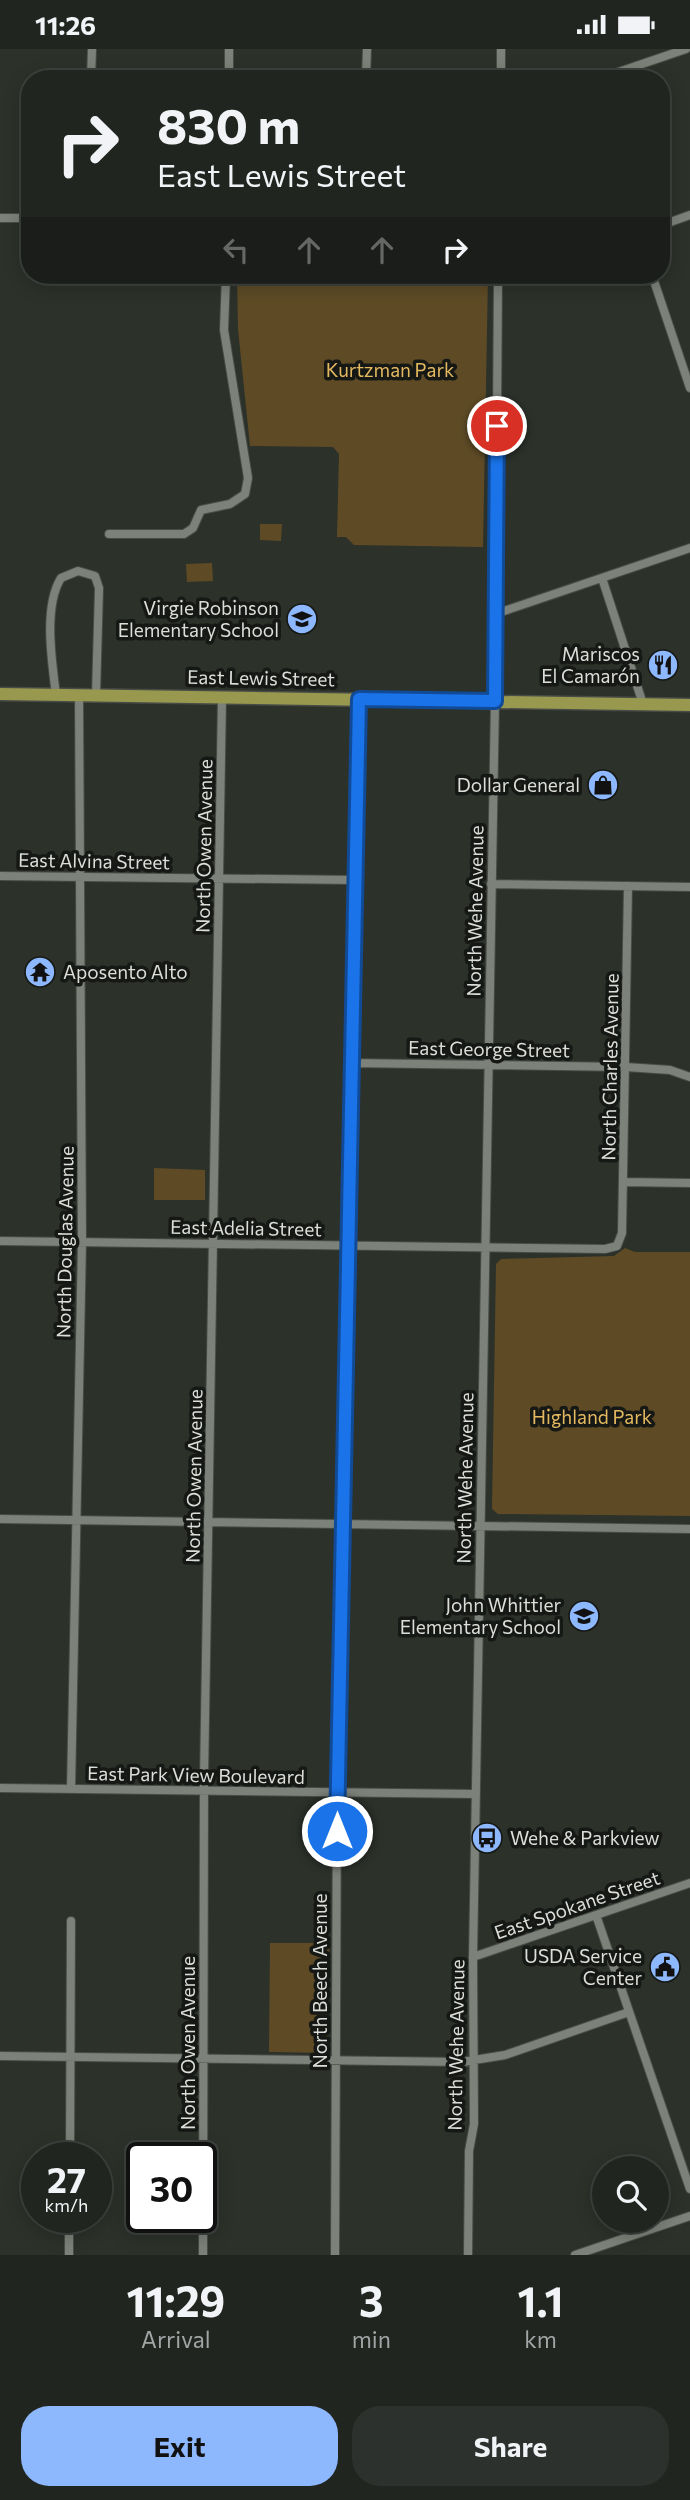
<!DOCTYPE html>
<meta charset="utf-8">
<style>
:root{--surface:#212520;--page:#2d312d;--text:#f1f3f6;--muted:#a2a5a5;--line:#3e423e;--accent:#8eb8fd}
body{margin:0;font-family:Commissioner,sans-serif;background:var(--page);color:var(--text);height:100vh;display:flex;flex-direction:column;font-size:26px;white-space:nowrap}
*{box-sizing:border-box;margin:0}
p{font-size:23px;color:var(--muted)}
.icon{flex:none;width:38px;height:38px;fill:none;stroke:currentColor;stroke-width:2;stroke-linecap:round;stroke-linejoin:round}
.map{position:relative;height:2206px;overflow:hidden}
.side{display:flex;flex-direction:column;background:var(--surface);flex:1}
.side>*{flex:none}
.banner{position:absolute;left:21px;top:21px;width:649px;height:214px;border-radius:28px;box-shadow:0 4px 18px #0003,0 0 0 2px var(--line);background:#212520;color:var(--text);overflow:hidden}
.fabs{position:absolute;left:592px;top:2107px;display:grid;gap:14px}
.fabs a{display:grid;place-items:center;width:77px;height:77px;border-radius:50%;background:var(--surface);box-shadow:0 4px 18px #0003,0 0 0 2px var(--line);font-size:35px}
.speed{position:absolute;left:21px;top:2093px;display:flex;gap:14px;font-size:35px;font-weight:700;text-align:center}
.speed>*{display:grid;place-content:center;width:91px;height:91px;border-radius:50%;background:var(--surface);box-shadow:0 4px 18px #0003,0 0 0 2px var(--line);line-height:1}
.speed small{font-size:18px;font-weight:400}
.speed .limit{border:4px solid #111;border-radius:10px;background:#fff;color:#111}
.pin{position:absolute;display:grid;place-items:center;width:60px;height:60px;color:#fff;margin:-30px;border:4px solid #fff;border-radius:50%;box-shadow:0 2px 7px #0007}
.me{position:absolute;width:77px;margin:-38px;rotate:0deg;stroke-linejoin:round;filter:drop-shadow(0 0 5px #0008)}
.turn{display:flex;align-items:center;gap:24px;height:147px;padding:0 21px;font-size:32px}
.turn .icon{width:91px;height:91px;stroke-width:2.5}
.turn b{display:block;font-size:49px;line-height:60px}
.lanes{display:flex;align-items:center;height:66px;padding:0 21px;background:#0003;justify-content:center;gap:35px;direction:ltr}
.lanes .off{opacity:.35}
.eta{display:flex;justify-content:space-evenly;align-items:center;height:119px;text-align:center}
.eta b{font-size:42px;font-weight:700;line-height:49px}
.cta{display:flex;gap:14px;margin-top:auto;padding:14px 21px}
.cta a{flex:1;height:80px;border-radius:28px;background:var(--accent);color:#111;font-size:28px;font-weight:700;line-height:80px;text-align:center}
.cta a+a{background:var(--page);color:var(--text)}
.status{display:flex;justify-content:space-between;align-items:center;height:49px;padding:0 35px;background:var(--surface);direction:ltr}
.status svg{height:19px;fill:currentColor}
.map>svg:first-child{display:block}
</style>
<div class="status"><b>11:26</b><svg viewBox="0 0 49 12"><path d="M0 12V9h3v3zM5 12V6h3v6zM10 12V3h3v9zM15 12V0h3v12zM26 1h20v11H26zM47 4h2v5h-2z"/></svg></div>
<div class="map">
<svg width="690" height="2206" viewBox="0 0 690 2206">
<rect width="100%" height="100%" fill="#2c312a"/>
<path fill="#5e4b26" d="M237,226h251l-5,272 -129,-2 -8,-8h-9l2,-83 -6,-7 -83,-1 -12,-117z
M260,475h22l-1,17 -21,-1z
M212,514l1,18 -26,1 -1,-18z
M154,1119l51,2v30h-51z
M625,1199l10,4h55v264l-192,-2 -6,-5 4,-245 5,-5 113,-3z
M270,1894h59l-1,110 -59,-1z"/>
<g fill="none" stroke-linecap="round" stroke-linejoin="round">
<g stroke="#484c46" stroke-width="10">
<path id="minor" d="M91,30l1,-30
M229,30v-30
M366,30l1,-30
M501,30v-30
M598,30l88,-30
M0,169h30
M662,176l28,-10
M652,226l38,113
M109,485h75l9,-6 8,-18 29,-6 15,-10 3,-16 -24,-148 2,-55
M602,529l41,126
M495,565l195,-66
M56,646c-4,-33 -13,-88 5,-117l17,-7 17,5 4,12 -3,107
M0,827l355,4
M491,835l199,3
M351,1014l275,4 44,3 20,7
M623,1133l67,1
M0,1192l605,8 12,-3 5,-13 6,-347
M0,1470l690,10
M0,1739l476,6
M71,1740l11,-547 -3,-547
M596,1866l94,274
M473,1908l217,-74
M0,2007l462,6 43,-7 124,-43
M70,2109l1,-237
M69,2206v-38
M203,2206l1,-476 18,-1082
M335,2206l2,-463 22,-1093
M468,2206l1,-104 5,-27 -1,-167 22,-1256 3,-426
M575,2206l115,-39"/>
</g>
<g stroke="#484c46" stroke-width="15">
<path id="primary" d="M0,645l690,11"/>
</g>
<use href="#minor" stroke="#7c8179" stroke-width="8"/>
<use href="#primary" stroke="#98984e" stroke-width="12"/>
</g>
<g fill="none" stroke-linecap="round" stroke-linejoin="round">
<g stroke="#114b97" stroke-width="18">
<path id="route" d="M337,1782l22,-1132 136,2 2,-275"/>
</g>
<use href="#route" stroke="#1a73e8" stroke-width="12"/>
</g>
<defs>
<g id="school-disc" transform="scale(1.575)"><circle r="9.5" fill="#8eb8fd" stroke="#161815"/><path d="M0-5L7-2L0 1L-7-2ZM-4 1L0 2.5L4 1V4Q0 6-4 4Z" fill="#111"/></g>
<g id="restaurant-disc" transform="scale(1.575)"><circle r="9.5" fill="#8eb8fd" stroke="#161815"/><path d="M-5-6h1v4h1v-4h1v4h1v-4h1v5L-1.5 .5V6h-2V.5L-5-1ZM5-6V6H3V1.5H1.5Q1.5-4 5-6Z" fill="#111"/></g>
<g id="shop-disc" transform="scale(1.575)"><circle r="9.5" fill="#8eb8fd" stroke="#161815"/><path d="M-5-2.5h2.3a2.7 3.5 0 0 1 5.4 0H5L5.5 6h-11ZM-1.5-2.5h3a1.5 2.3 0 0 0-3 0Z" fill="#111"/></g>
<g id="temple-disc" transform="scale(1.575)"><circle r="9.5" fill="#8eb8fd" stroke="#161815"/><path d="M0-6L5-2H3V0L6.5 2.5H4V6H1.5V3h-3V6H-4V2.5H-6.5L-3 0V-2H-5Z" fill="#111"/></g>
<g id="bus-disc" transform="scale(1.575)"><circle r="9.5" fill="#8eb8fd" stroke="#161815"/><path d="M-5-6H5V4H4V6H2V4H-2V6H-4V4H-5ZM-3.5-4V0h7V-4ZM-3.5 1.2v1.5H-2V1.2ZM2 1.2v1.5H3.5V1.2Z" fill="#111"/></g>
<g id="civic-disc" transform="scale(1.575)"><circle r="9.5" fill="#8eb8fd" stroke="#161815"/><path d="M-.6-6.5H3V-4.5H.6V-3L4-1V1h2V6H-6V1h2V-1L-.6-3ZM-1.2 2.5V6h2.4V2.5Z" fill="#111"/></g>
</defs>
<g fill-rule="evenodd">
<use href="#school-disc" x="302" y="570"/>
<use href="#restaurant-disc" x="663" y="616"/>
<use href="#shop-disc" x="603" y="736"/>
<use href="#temple-disc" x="40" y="923"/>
<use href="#school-disc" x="584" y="1567"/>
<use href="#bus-disc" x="487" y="1789"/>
<use href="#civic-disc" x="665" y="1918"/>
</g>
<g text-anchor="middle" stroke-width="7" stroke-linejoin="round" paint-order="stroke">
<g font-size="19" fill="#e5b960" stroke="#161815">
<text x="390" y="328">Kurtzman Park</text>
<text x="592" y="1375">Highland Park</text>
</g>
<g font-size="19" fill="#dbded9" stroke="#161815" text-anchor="end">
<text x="279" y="566">Virgie Robinson<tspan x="279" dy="22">Elementary School</tspan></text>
<text x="640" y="612">Mariscos<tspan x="640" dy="22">El Camarón</tspan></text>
<text x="580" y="743">Dollar General</text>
<text x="63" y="930" text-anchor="start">Aposento Alto</text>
<text x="561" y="1563">John Whittier<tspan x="561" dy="22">Elementary School</tspan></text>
<text x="510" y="1796" text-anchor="start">Wehe &amp; Parkview</text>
<text x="642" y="1914">USDA Service<tspan x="642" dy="22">Center</tspan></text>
</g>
<g font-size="19" fill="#dbded9" stroke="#161815">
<text transform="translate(261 629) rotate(1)" y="7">East Lewis Street</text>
<text transform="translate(204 797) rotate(-89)" y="7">North Owen Avenue</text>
<text transform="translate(94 812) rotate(1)" y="7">East Alvina Street</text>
<text transform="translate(475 862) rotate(-89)" y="7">North Wehe Avenue</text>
<text transform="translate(489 1000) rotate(1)" y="7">East George Street</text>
<text transform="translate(610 1018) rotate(-89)" y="7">North Charles Avenue</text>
<text transform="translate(246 1179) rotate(1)" y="7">East Adelia Street</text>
<text transform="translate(65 1193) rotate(-89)" y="7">North Douglas Avenue</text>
<text transform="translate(194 1427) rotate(-89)" y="7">North Owen Avenue</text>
<text transform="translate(465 1429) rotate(-89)" y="7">North Wehe Avenue</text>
<text transform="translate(196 1726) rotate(1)" y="7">East Park View Boulevard</text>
<text transform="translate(577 1856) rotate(-19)" y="7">East Spokane Street</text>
<text transform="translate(320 1932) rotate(-90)" y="7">North Beech Avenue</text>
<text transform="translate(188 1994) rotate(-90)" y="7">North Owen Avenue</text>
<text transform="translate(456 1996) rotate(-89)" y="7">North Wehe Avenue</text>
</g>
</g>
</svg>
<div class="fabs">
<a><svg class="icon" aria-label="search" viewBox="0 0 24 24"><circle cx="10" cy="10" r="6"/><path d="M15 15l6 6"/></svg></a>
</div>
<div class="speed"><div>27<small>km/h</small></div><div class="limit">30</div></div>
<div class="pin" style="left:497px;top:377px;background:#d93025"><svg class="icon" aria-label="arrive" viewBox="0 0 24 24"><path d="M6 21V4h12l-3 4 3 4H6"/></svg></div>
<svg class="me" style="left:337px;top:1782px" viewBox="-20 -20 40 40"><circle r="17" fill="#1a73e8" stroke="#fff" stroke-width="3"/><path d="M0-11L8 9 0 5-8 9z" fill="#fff"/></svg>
<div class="banner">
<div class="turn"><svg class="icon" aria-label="right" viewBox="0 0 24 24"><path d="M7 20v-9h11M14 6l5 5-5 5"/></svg><div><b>830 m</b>East Lewis Street</div></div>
<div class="lanes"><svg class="icon off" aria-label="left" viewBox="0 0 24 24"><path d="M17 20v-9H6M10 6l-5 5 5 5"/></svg><svg class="icon off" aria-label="ahead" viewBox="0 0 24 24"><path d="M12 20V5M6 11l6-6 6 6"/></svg><svg class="icon off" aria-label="ahead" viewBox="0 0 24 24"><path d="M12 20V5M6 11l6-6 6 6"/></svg><svg class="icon" aria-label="right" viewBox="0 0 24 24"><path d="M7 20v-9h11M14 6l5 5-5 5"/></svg></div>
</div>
</div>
<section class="side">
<div class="eta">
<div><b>11:29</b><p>Arrival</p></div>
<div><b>3</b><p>min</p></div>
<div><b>1.1</b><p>km</p></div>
</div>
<div class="cta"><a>Exit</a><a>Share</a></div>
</section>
